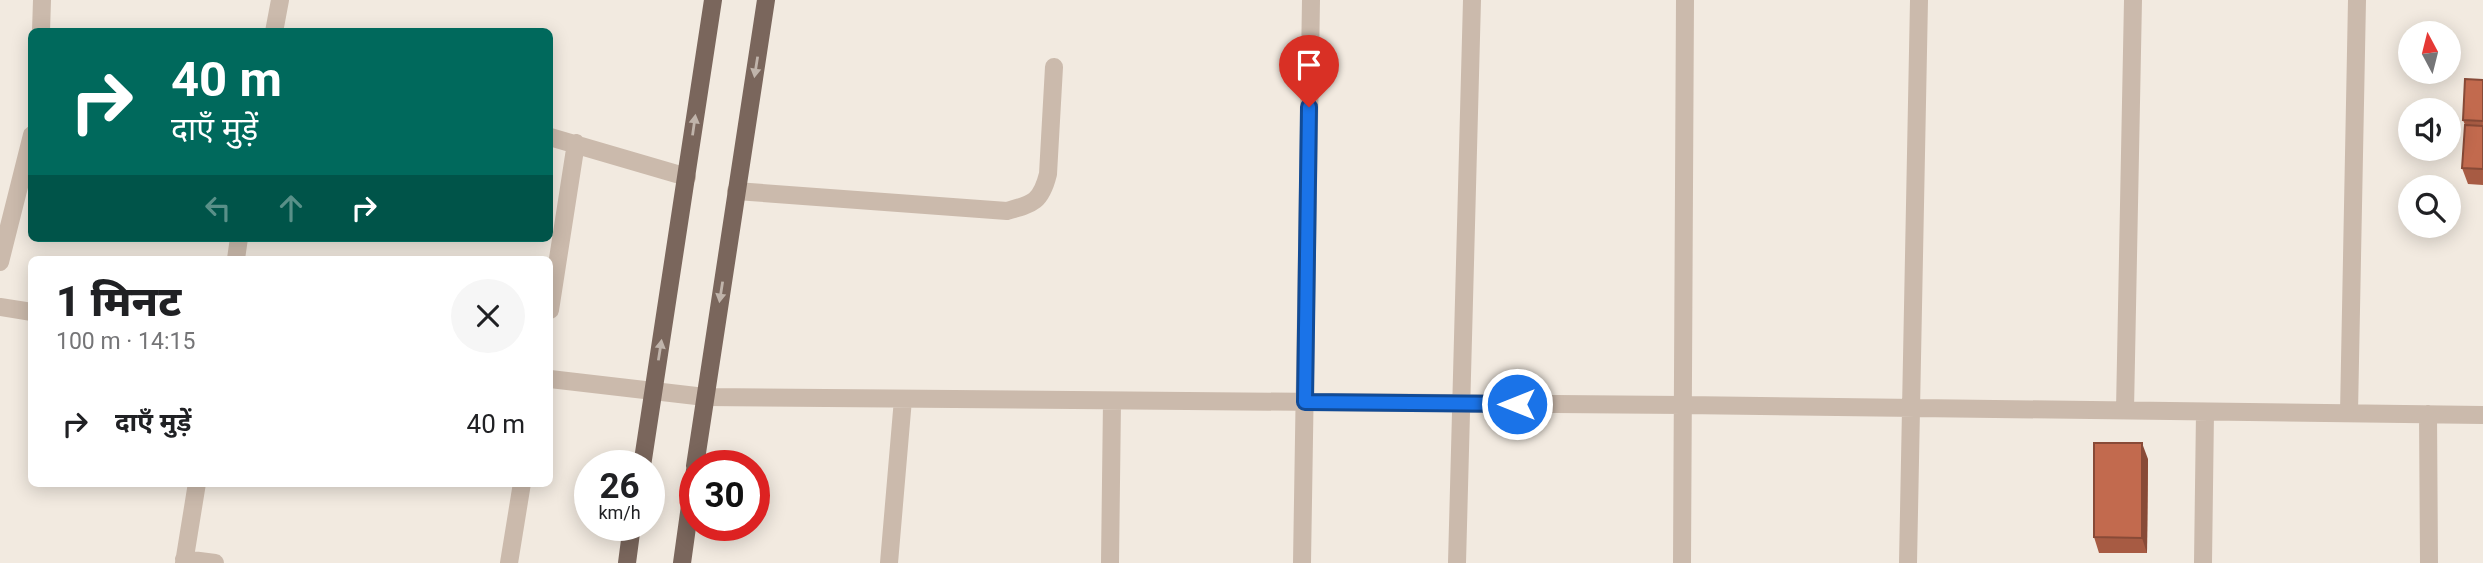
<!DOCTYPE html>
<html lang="hi">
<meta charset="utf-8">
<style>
:root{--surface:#fff;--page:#f6f6f6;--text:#202124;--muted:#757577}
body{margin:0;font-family:Roboto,"Noto Sans Devanagari",sans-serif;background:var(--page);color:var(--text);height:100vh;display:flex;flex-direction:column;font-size:26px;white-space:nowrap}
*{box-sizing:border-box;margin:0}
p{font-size:23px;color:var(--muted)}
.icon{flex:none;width:38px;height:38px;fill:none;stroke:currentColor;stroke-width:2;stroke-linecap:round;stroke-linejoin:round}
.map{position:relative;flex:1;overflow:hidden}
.sheet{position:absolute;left:28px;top:256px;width:525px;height:231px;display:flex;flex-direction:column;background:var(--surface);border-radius:10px;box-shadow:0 4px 18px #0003}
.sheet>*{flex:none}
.top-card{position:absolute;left:28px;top:28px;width:525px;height:214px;border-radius:10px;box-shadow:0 4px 18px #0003;background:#00695c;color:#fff;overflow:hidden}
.needle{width:46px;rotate:353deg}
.buttons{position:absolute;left:2398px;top:21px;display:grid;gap:14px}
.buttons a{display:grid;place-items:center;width:63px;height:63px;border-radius:50%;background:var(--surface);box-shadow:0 4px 18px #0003;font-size:35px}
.speed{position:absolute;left:574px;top:450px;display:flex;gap:14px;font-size:35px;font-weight:700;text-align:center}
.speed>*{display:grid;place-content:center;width:91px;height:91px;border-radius:50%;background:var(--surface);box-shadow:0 4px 18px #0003;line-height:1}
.speed small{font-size:18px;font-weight:400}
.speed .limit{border:10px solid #d22;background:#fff;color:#111}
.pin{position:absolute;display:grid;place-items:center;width:60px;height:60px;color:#fff;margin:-72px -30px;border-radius:50% 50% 50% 0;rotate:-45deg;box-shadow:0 0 7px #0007}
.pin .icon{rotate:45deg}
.me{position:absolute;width:77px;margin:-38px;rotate:270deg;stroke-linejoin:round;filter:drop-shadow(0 0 5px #0008)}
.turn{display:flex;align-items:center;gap:24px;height:147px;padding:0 28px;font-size:32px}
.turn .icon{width:91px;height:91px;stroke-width:2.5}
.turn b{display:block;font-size:49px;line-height:60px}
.lanes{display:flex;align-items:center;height:66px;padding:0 28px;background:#0003;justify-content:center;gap:35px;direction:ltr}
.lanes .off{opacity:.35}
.round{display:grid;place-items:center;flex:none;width:74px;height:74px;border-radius:37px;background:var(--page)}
.headline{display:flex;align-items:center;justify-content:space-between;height:119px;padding:0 28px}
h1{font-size:42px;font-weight:800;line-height:52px}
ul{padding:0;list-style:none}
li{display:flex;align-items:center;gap:21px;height:98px;padding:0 28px}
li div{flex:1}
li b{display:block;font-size:26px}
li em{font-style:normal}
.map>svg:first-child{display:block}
</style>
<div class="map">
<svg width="2483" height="563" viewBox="0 0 2483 563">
<rect width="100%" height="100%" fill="#f2eae0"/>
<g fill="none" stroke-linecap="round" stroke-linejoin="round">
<path stroke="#cbbaac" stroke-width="18" d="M736,191l271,20c26,-7 34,-9 41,-37l6,-107"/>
<path stroke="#cbbaac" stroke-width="18" d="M41,32l1,-32
M274,32l6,-32
M550,137l137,40
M236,259l3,-21
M0,262l32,-127
M0,307l32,5
M550,310l26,-167
M550,379l155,18 978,8 800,10
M2125,410l8,-410
M2349,413l8,-413
M2428,414l1,149
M184,559l31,4
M184,563l13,-80
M509,563l13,-80
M889,563l14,-164
M1110,563l2,-162
M1302,563l9,-563
M1457,563l15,-563
M1682,563l3,-563
M1908,563l11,-563
M2203,563l2,-151"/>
<path stroke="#7a665c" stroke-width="18" d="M642,466l71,-466
M695,466l71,-466
M627,563l5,-38
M682,563l13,-93"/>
</g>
<path fill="#a75b43" d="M2483,80v105l-15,-1 -6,-16 3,-43 -2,-5z
M2148,459l-1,94h-48l-5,-16z"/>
<path fill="#884a37" d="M2142,443l6,16 -1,94 -5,-15z"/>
<path fill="#c26a4e" stroke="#884a37" stroke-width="2" d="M2465,79l18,1v41l-20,-1z
M2465,125l18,1v43l-21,-1z
M2094,443h48v95l-48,-1z"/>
<defs><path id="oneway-solid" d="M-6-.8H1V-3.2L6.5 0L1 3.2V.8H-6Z" transform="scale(1.75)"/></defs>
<g fill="#c0b4ab">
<use href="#oneway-solid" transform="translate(756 67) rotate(99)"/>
<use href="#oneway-solid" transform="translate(694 125) rotate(-82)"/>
<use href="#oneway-solid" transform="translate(721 292) rotate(99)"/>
<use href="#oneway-solid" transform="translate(660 350) rotate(-81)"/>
</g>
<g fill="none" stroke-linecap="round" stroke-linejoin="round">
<g stroke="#114b97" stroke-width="18">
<path id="route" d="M1309,107l-4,295 212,2"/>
</g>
<use href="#route" stroke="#1a73e8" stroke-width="12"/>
</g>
</svg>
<div class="buttons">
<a><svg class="needle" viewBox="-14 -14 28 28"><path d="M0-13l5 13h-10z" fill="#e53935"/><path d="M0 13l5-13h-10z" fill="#757577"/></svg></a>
<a><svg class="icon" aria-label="sound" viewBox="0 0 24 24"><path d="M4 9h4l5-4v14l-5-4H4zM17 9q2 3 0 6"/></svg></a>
<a><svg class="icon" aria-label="search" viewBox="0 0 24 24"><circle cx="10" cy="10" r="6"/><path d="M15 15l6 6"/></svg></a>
</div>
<div class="speed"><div>26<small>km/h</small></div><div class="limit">30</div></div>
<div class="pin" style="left:1309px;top:107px;background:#d93025"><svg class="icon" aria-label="arrive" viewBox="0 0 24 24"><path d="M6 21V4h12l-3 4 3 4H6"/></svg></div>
<svg class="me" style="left:1517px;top:404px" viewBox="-20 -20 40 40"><circle r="17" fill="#1a73e8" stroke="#fff" stroke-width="3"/><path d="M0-11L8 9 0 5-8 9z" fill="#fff"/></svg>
<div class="top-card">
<div class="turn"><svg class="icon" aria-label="right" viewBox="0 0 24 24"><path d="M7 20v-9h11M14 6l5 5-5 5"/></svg><div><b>40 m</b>दाएँ मुड़ें</div></div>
<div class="lanes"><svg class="icon off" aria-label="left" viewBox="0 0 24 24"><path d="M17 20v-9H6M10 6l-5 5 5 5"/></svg><svg class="icon off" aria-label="ahead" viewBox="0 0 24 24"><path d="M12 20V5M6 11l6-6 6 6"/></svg><svg class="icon" aria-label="right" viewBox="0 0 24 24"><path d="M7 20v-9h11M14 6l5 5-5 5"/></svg></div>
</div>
<section class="sheet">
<div class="headline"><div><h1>1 मिनट</h1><p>100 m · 14:15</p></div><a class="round"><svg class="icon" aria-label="close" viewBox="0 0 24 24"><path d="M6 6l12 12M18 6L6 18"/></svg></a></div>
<ul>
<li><svg class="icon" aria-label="right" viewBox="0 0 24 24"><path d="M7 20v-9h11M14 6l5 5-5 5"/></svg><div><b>दाएँ मुड़ें</b></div><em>40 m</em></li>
</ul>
</section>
</div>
